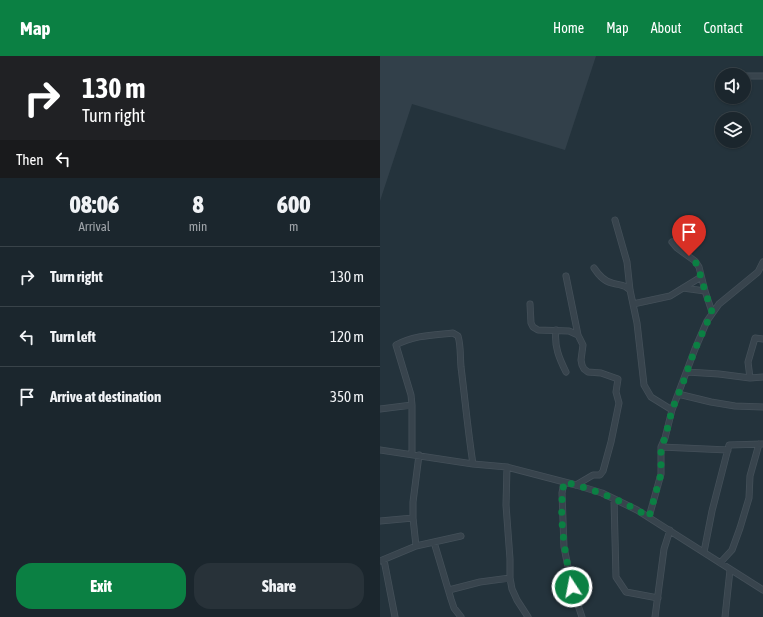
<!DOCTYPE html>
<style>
:root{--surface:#1b262d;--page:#283239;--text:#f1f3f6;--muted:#a0a5aa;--line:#394349;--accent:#0b8043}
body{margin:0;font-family:"Asap Condensed",sans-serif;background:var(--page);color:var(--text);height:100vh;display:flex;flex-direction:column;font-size:15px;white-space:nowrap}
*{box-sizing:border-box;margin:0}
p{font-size:13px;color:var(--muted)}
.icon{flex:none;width:22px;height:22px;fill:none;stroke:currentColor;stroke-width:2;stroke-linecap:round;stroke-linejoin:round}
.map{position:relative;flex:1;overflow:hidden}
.drawer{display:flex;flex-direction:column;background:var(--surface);width:380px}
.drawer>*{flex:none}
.banner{background:#202124;color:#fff;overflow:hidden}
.tools{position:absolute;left:335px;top:12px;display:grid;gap:8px}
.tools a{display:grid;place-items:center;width:36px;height:36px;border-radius:50%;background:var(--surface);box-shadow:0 1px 3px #0004,0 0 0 1px var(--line);font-size:20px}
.pin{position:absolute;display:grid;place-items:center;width:34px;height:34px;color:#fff;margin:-41px -17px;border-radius:50% 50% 50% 0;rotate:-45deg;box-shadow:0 0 4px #0007}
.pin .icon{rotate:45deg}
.me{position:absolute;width:44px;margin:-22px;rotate:349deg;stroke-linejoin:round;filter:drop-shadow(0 0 3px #0008)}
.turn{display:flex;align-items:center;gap:14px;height:84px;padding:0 16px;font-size:18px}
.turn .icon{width:52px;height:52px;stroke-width:2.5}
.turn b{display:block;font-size:28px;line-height:34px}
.then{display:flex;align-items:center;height:38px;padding:0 16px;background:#0003;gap:8px;font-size:15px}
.eta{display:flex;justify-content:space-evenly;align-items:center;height:68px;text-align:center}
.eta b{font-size:24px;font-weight:800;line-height:28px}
.action{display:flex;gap:8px;margin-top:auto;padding:8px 16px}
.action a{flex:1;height:46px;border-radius:16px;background:var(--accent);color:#fff;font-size:16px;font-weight:800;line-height:46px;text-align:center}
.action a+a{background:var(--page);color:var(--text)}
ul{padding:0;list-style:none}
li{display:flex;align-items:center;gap:12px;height:60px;padding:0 16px;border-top:1px solid var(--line)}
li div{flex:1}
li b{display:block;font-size:15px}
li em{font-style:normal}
header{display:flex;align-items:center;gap:24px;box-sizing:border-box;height:56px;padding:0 20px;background:var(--accent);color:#fff}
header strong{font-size:19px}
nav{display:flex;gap:22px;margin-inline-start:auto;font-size:14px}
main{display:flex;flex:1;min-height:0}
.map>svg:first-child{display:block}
</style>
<header>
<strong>Map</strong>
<nav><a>Home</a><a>Map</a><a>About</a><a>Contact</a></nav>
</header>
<main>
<section class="drawer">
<div class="banner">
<div class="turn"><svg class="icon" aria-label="right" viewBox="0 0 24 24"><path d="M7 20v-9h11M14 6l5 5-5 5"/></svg><div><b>130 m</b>Turn right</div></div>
<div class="then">Then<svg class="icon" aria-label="left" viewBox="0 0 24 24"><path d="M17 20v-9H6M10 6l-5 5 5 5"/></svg></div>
</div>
<div class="eta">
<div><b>08:06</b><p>Arrival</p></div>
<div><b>8</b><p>min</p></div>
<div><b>600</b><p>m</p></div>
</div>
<ul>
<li><svg class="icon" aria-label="right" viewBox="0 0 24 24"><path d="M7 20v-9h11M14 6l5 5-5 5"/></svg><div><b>Turn right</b></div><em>130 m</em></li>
<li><svg class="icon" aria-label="left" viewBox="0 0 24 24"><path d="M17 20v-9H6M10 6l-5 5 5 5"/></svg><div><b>Turn left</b></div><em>120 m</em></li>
<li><svg class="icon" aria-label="arrive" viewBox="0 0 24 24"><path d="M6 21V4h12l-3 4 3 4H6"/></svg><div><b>Arrive at destination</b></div><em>350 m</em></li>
</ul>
<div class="action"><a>Exit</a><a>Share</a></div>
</section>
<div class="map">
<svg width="383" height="561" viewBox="0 0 383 561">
<rect width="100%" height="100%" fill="#24333c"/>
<path fill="#32404a" d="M0,0h216l-31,94 -153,-46 -32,97z"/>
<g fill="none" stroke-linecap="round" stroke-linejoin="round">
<g stroke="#445059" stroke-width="7">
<path id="minor" d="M365,20h18
M235,164l12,42 3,28 7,33 7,62 7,12 21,13
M292,186l5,6 18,13 4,6 6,24 7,21
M214,212c4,6 9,13 18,15 8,3 11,0 18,7
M186,220l12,59
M303,232l22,3
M150,248l1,19 2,4 5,3 31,1 9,4 5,10 -2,15 1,5 2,4 4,3 13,1 17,6 -2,13 3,11 -8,39 -8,29 -3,4h-7l-17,10
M253,248l37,-8 31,-19
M176,274c-2,16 3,28 10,42
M307,316l32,2 31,4 13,-1
M370,322l-2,-16 7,-24 8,1
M298,338l33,8 24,4 28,1
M0,353l32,-4
M281,391l67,3
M0,394l93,14 34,3 69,18 26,8 35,17 126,80
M32,398v-49l-1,-10 -15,-50c18,-10 38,-10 57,-12l5,3c3,10 2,20 3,31 4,32 7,65 12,97
M127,411l-1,38 4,54v19l2,11 5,11 11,17
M184,426l-2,11 2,54 8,40 10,30
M234,443l2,78 10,15 32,6
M269,461l12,-43v-27l4,-9 7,-28 23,-61 12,-28 12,-17 39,-32 5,-10
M0,465l33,-3
M54,486l17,57 3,9 7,9
M36,490l-3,-28v-16l6,-47
M324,496l8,-41 17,-66 34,-1
M4,504l11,57
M0,505l36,-15 45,-10
M340,507l12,-13 8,-22 9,-30 1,-22 9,-32
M69,534l31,-8 30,-4
M275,561l9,-68 6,-19
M345,561l5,-47"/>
</g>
<use href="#minor" stroke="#38444d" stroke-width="5.5"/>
</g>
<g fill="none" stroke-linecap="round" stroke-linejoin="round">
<path stroke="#0b8043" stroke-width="7" stroke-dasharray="0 12.6" d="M192,531c-7,-34 -14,-70 -8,-105 30,7 59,19 85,35l12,-43v-27l4,-9 7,-28 12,-30 11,-31 17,-37 -7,-21 -7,-24 -3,-6 -6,-5"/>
</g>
</svg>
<div class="tools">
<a><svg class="icon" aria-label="sound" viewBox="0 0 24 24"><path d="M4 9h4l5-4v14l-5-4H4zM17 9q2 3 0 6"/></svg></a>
<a><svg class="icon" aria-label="layers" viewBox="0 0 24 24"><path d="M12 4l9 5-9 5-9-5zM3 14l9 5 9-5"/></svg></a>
</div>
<div class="pin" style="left:309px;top:200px;background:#d93025"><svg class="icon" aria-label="arrive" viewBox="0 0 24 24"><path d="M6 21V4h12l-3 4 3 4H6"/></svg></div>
<svg class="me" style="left:192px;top:531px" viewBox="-20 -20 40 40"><circle r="17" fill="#0b8043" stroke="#fff" stroke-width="3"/><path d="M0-11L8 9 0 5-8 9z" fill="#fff"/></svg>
</div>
</main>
